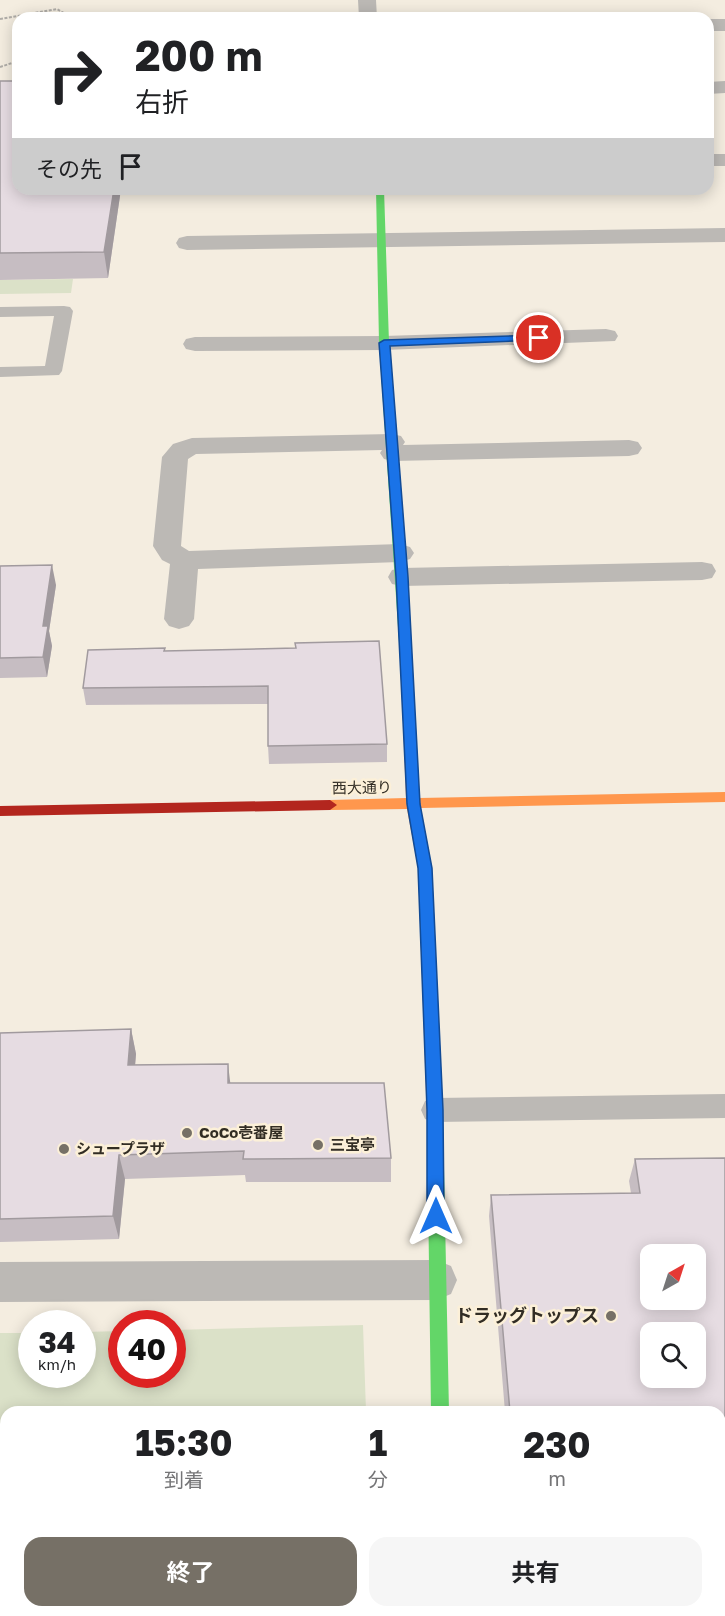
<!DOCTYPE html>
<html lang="ja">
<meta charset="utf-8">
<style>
:root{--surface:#fff;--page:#f6f6f6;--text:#202124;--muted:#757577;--accent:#767066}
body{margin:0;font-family:"Golos Text","Noto Sans JP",sans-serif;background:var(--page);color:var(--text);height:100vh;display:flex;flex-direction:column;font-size:22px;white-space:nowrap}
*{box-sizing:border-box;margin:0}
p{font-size:20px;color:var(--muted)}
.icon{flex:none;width:33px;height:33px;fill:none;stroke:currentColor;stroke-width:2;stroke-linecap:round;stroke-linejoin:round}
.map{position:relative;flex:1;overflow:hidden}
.details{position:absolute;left:0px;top:1406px;width:726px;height:212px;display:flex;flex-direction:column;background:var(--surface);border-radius:18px 18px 0 0;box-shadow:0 3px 15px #0003}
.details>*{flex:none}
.top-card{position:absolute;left:12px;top:12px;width:702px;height:183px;border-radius:18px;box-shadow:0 3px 15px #0003;background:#fff;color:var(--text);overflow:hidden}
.needle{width:39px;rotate:39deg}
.controls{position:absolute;left:640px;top:1244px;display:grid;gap:12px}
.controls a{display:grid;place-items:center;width:66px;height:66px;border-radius:12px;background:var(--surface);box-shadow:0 3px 15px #0003;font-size:30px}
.speed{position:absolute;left:18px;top:1310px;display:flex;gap:12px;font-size:30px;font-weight:700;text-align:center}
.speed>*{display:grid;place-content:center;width:78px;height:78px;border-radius:50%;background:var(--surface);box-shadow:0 3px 15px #0003;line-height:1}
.speed small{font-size:15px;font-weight:400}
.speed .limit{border:9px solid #d22;background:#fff;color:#111}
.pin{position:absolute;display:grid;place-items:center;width:51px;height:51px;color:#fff;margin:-26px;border:3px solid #fff;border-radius:50%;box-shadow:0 2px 6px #0007}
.me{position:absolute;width:66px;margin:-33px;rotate:0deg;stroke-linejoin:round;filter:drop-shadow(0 0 4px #0008)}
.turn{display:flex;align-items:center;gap:21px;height:126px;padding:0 24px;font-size:27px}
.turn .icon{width:78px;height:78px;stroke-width:2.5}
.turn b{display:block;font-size:42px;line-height:51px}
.then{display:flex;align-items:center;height:57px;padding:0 24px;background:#0003;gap:12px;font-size:22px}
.eta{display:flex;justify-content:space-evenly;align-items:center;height:102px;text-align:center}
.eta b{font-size:36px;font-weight:700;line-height:42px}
.cta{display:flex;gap:12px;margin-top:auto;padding:12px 24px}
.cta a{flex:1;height:69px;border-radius:18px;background:var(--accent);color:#fff;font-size:24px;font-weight:700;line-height:69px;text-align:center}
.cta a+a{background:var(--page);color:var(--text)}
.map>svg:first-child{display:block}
</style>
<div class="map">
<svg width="725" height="1616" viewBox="0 0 725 1616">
<rect width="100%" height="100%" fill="#f4ede0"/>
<path fill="#dbe1c8" d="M73,279l-2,14 -71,1v-14z
M363,1325l3,86 -360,1v199h368v5h-374v-283h31l1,41h50l1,-42 38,-1 1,43h50l1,-44z"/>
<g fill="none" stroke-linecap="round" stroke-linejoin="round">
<path stroke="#b0ada8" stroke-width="2" stroke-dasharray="3 1.5" stroke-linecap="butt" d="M0,19l57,-10 15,9
M0,67l18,-6"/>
<path fill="#bcb9b5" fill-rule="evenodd" d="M64,306l6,1 3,4 -11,60 -3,4 -59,2v-10l45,-1 9,-50 -54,1v-10z
M725,1094v24l-290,4 -10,-3 -4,-9 4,-9 10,-3z"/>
<path fill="#bcb9b5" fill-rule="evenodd" d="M358,0h18l1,18h-18z
M200,12h123l7,2 2,4h-141l2,-4z
M708,19h17v12h-17z
M725,81v12l-17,1v-12z
M708,154h17v12h-17z
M725,228v14l-538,8 -8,-2 -3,-5 3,-5 8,-2z
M606,329l9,2 3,5 -3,5 -231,9 -189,1 -9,-2 -3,-5 3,-5 9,-2 189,-1z
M392,434l9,2 4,6 -2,3 226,-5 9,2 4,6 -4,6 -9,2 -236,5 -9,-2 -4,-6 2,-3 -186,4 -8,5 -7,87 8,5 211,-7 10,3 4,6 -4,6 -10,3 -202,7 -4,50 -5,7 -10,3 -10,-3 -5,-7 6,-55 -8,-4 -9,-14 9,-89 11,-13 19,-6z
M702,562l10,2 4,7 -4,7 -10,2 -300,6 -10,-2 -4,-7 4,-7 10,-2z
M436,1260l15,6 6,14 -6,14 -15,6 -436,2v-40z
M423,1611h48v5h-48z"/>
<path fill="#63d668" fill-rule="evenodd" d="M376,189h8l5,154 24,329 -6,4 -6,-4 -22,-329z
M435,1113l6,2 2,5 6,292h-18l-4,-292 2,-5z"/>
<path fill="#ff974d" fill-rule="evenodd" d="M407,668l6,4 6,126 306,-6v10l-304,6 11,60 11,252 -2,5 -6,2 -6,-2 -2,-5 -9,-252 -11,-59 -77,1 -7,-5 7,-5 76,-2 -5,-126z"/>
<path fill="#b3261e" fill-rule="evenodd" d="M330,800l7,5 -7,5 -330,6v-10z"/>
</g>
<path fill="#c6bdc2" d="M0,81l18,108h103l-13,89 -108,2z
M0,566l56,19 -7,46 3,15 -5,31 -47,1z
M165,648v3l131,-3 91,96v18l-118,2 -1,-18v-42l-182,1 -3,-17z
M131,1029l5,25 -1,11 96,18 160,75v24h-145l-1,-7 -120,4 -6,60 -119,3v-209z
M725,1158v286h-5v-32h-215l-16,-196 2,-21 140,-2 -2,-12 6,-22z"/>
<path fill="#a19a9e" d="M114,189h7l-13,89 -4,-26z
M52,565l4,20 -7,46 3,15 -5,31 -4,-20v-31z
M131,1029l5,25 -3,36 -5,-25z
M228,1064l3,25 -3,-6z
M119,1155l6,24 -6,60 -6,-23z"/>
<path fill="#e6dce2" stroke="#a19a9e" stroke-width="1.5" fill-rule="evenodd" d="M0,81h18v108h96l-10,63 -104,1z
M52,565l-9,61h5l-5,31 -43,1v-92z
M379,641l8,103 -119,2v-60l-185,2 5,-38 77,-2 -1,3 132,-3 -1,-5z
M131,1029l-3,36 100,-1v19h156l7,75 -148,1 1,-8 -125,4 -6,61 -113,3v-186z
M725,1158v268h-5v-14h-210l-19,-217 149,-2 -5,-34zM651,1254h45v45h-45zM651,1332h45v45h-45z"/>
<path fill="#1a73e8" stroke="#114b97" stroke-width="1.5" d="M539,335l4,1v4l-153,6 18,231 12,227 12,64 11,242 1,106 -2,6 -6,2 -6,-2 -3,-6v-106l-9,-242 -11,-64 -11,-227 -17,-234 5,-3z"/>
<g fill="#767066" stroke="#fcf0d8" stroke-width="2">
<circle cx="187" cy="1133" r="6"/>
<circle cx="318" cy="1145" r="6"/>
<circle cx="64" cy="1149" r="6"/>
<circle cx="611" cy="1316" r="6"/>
</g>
<g text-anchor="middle" stroke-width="5" stroke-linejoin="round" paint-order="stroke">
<g font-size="15" fill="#322d24" stroke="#fcf0d8">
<text transform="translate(362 788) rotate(-1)" y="5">西大通り</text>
</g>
<g font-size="15" font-weight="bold" fill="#322d24" stroke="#fcf0d8" text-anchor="start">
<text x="199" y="1138">CoCo壱番屋</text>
<text x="330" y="1150">三宝亭</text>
<text x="76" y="1154">シュープラザ</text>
</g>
<g font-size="18" font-weight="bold" fill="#322d24" stroke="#fcf0d8" text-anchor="end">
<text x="599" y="1322">ドラッグトップス</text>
</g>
</g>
</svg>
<div class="controls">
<a><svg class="needle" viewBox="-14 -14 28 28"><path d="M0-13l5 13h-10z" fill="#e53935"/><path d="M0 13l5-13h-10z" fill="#757577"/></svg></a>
<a><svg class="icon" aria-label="search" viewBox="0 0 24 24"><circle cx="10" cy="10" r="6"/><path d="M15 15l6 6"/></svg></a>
</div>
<div class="speed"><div>34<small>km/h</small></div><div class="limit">40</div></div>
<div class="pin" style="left:539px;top:338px;background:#d93025"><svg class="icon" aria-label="arrive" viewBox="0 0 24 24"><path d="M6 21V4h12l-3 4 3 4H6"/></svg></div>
<svg class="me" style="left:436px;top:1216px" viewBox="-20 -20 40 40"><path d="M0-17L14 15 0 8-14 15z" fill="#1a73e8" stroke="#fff" stroke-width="4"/></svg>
<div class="top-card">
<div class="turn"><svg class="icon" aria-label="right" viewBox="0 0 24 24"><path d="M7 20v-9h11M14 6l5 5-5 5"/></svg><div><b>200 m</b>右折</div></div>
<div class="then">その先<svg class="icon" aria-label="arrive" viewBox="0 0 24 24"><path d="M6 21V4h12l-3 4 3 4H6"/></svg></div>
</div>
<section class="details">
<div class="eta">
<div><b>15:30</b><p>到着</p></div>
<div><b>1</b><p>分</p></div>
<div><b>230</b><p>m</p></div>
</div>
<div class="cta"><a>終了</a><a>共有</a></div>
</section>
</div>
